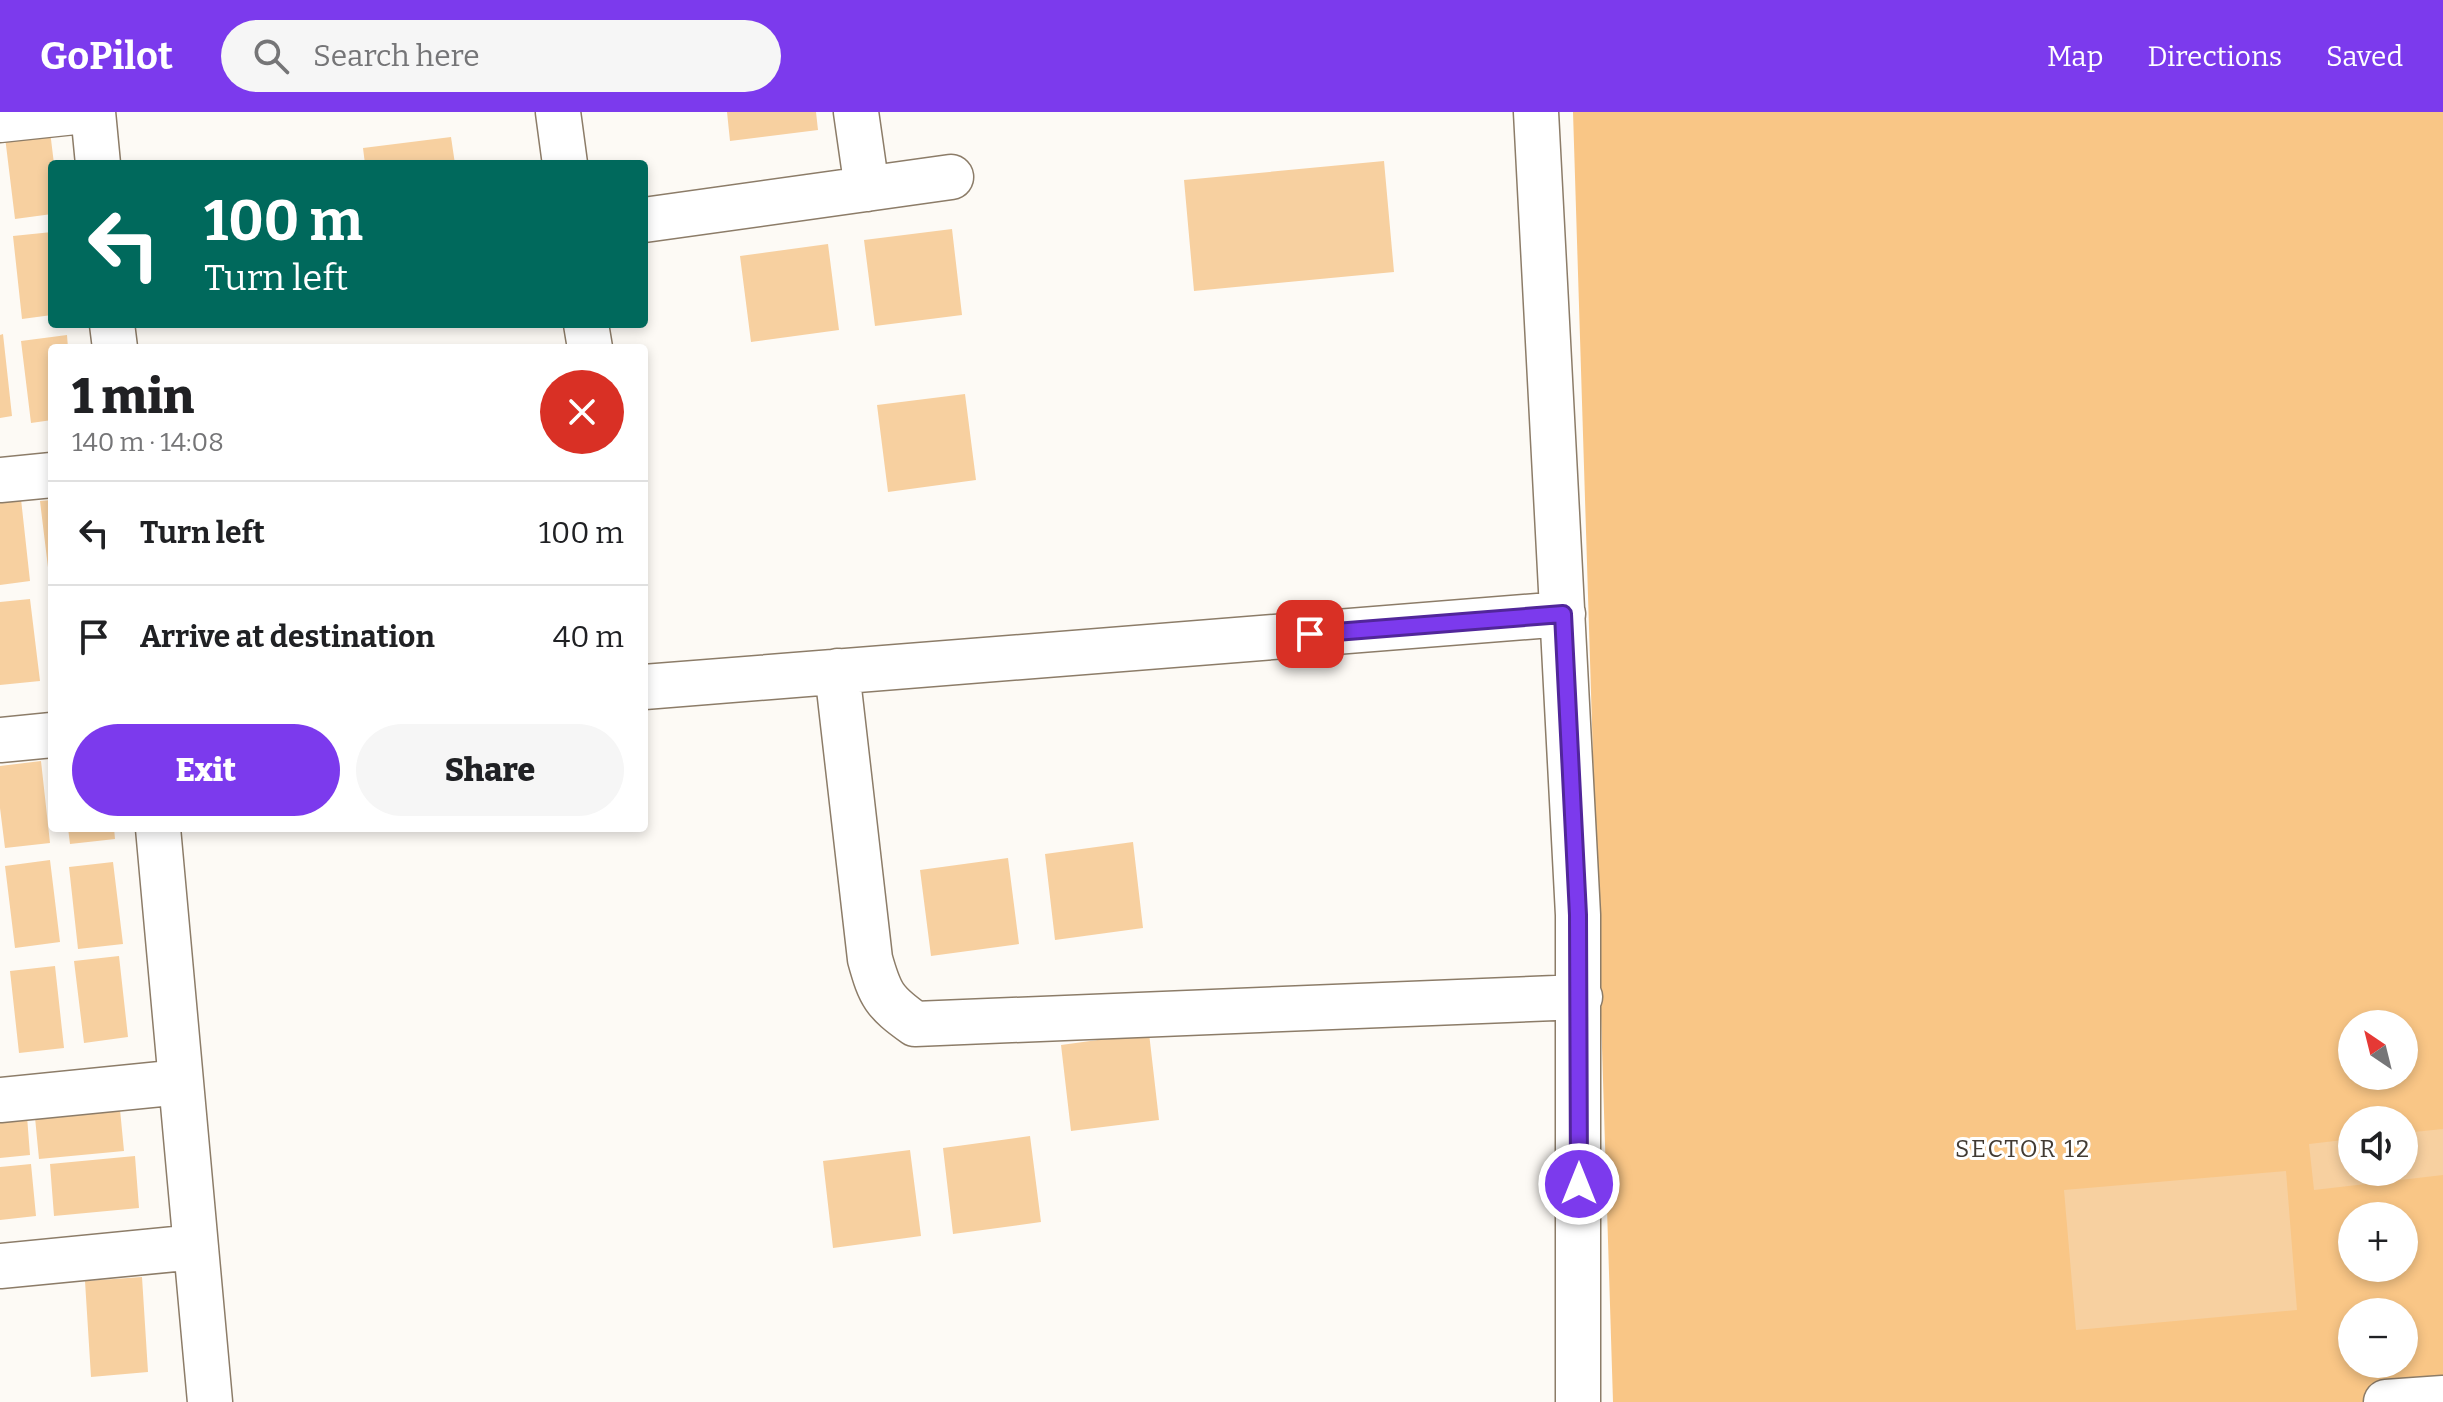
<!DOCTYPE html>
<meta charset="utf-8">
<style>
:root{--surface:#fff;--page:#f6f6f6;--text:#202124;--muted:#757577;--line:#e0e0e0;--accent:#7c3aed}
body{margin:0;font-family:Bitter,serif;background:var(--page);color:var(--text);height:100vh;display:flex;flex-direction:column;font-size:30px;white-space:nowrap}
*{box-sizing:border-box;margin:0}
p{font-size:26px;color:var(--muted)}
.icon{flex:none;width:44px;height:44px;fill:none;stroke:currentColor;stroke-width:2;stroke-linecap:round;stroke-linejoin:round}
.map{position:relative;flex:1;overflow:hidden}
.panel{position:absolute;left:48px;top:232px;width:600px;height:488px;display:flex;flex-direction:column;background:var(--surface);border-radius:8px;box-shadow:0 4px 12px #0003}
.panel>*{flex:none}
.hud{position:absolute;left:48px;top:48px;width:600px;height:168px;border-radius:8px;box-shadow:0 4px 12px #0003;background:#00695c;color:#fff;overflow:hidden}
.needle{width:52px;rotate:325deg}
.controls{position:absolute;left:2338px;top:898px;display:grid;gap:16px}
.controls a{display:grid;place-items:center;width:80px;height:80px;border-radius:50%;background:var(--surface);box-shadow:0 4px 12px #0003;font-size:40px}
.pin{position:absolute;display:grid;place-items:center;width:68px;height:68px;color:#fff;margin:-34px;border-radius:16px;box-shadow:0 4px 12px #0006}
.me{position:absolute;width:88px;margin:-44px;rotate:0deg;stroke-linejoin:round;filter:drop-shadow(0 0 6px #0008)}
.turn{display:flex;align-items:center;gap:28px;height:168px;padding:0 24px;font-size:36px}
.turn .icon{width:104px;height:104px;stroke-width:2.5}
.turn b{display:block;font-size:56px;line-height:68px}
.round{display:grid;place-items:center;flex:none;width:84px;height:84px;border-radius:42px;background:var(--page)}
.headline{display:flex;align-items:center;justify-content:space-between;height:136px;padding:0 24px}
h1{font-size:48px;font-weight:800;line-height:60px}
.cta{display:flex;gap:16px;margin-top:auto;padding:16px 24px}
.cta a{flex:1;height:92px;border-radius:48px;background:var(--accent);color:#fff;font-size:32px;font-weight:800;line-height:92px;text-align:center}
.cta a+a{background:var(--page);color:var(--text)}
ul{padding:0;list-style:none}
li{display:flex;align-items:center;gap:24px;height:104px;padding:0 24px;border-top:2px solid var(--line)}
li div{flex:1}
li b{display:block;font-size:30px}
li em{font-style:normal}
header{display:flex;align-items:center;gap:48px;box-sizing:border-box;height:112px;padding:0 40px;background:var(--accent);color:#fff}
header strong{font-size:38px}
nav{display:flex;gap:44px;margin-inline-start:auto;font-size:28px}
.search{width:560px;height:72px;background:var(--page);display:flex;align-items:center;gap:20px;box-sizing:border-box;padding:0 28px;border-radius:44px;color:var(--muted);font-size:30px}
.map>svg:first-child{display:block}
</style>
<header>
<strong>GoPilot</strong>
<div class="search"><svg class="icon" aria-label="search" viewBox="0 0 24 24"><circle cx="10" cy="10" r="6"/><path d="M15 15l6 6"/></svg>Search here</div>
<nav><a>Map</a><a>Directions</a><a>Saved</a></nav>
</header>
<div class="map">
<svg width="2443" height="1290" viewBox="0 0 2443 1290">
<rect width="100%" height="100%" fill="#fdfaf5"/>
<path fill="#f9c686" fill-rule="evenodd" d="M1573,0h870v1290h-830zM2352,912h52v52h-52zM2352,1008h52v52h-52zM2352,1104h52v52h-52zM2352,1200h52v52h-52z"/>
<path fill="#f7d0a0" d="M727,0h89l2,18 -88,11z
M50,19l4,33h-2v50l-37,5 -10,-82z
M451,25l4,27h-90l-2,-16z
M1384,49l10,111 -200,19 -10,-111z
M952,117l10,86 -87,11 -11,-86z
M52,120v83l-30,4 -9,-83z
M828,132l11,86 -88,12 -11,-86z
M3,222l9,82 -12,2v-83z
M67,223l1,13h-16v72l-21,3 -10,-82z
M965,282l11,86 -88,12 -11,-87z
M21,387l9,82 -30,4v-83z
M52,388v83l-2,1 -10,-83z
M30,487l10,82 -40,4v-83z
M41,649l9,82 -45,5 -5,-40v-42z
M68,716h46l1,11 -45,5z
M1133,730l10,86 -88,12 -10,-86z
M1008,746l11,86 -88,12 -11,-86z
M50,748l10,82 -45,6 -10,-82z
M113,750l10,82 -45,5 -9,-82z
M119,844l9,81 -44,6 -10,-82z
M55,854l9,82 -45,5 -9,-82z
M1149,921l10,87 -88,11 -10,-86z
M119,987l5,52 -85,8 -5,-52z
M26,991l4,52 -30,3v-53z
M2443,1017v46l-129,15 -5,-46 43,-5v33h52v-39z
M1030,1024l11,86 -88,12 -10,-86z
M910,1038l11,86 -88,12 -10,-87z
M135,1044l4,52 -85,8 -4,-52z
M31,1052l5,52 -36,4v-53z
M2286,1059l11,139 -221,20 -12,-140z
M142,1165l6,95 -57,5 -6,-96z"/>
<g fill="none" stroke-linecap="round" stroke-linejoin="round">
<g stroke="#8c7c68" stroke-width="47">
<path id="minor" d="M93,0l5,52
M558,0l7,52
M856,0l11,77
M1536,0l42,803v487
M0,8l75,-8
M644,108l307,-43
M112,212l3,24
M586,212l4,24
M0,368l52,-5
M837,559l33,288c10,36 14,43 45,65l665,-27
M644,575l919,-73
M0,628l52,-5
M158,716l52,574
M0,988l181,-18
M0,1154l196,-19
M2386,1290l57,-4"/>
</g>
<use href="#minor" stroke="#fff" stroke-width="44"/>
</g>
<g fill="none" stroke-linecap="round" stroke-linejoin="round">
<g stroke="#51269a" stroke-width="20">
<path id="route" d="M1310,522l253,-20 15,301 1,269"/>
</g>
<use href="#route" stroke="#7c3aed" stroke-width="14"/>
</g>
<g text-anchor="middle" stroke-width="6" stroke-linejoin="round" paint-order="stroke">
<g font-size="24" letter-spacing="2" fill="#423b33" stroke="#fff">
<text x="2023" y="1045">SECTOR 12</text>
</g>
</g>
</svg>
<div class="controls">
<a><svg class="needle" viewBox="-14 -14 28 28"><path d="M0-13l5 13h-10z" fill="#e53935"/><path d="M0 13l5-13h-10z" fill="#757577"/></svg></a>
<a><svg class="icon" aria-label="sound" viewBox="0 0 24 24"><path d="M4 9h4l5-4v14l-5-4H4zM17 9q2 3 0 6"/></svg></a>
<a>+</a>
<a>−</a>
</div>
<div class="pin" style="left:1310px;top:522px;background:#d93025"><svg class="icon" aria-label="arrive" viewBox="0 0 24 24"><path d="M6 21V4h12l-3 4 3 4H6"/></svg></div>
<svg class="me" style="left:1579px;top:1072px" viewBox="-20 -20 40 40"><circle r="17" fill="#7c3aed" stroke="#fff" stroke-width="3"/><path d="M0-11L8 9 0 5-8 9z" fill="#fff"/></svg>
<div class="hud">
<div class="turn"><svg class="icon" aria-label="left" viewBox="0 0 24 24"><path d="M17 20v-9H6M10 6l-5 5 5 5"/></svg><div><b>100 m</b>Turn left</div></div>
</div>
<section class="panel">
<div class="headline"><div><h1>1 min</h1><p>140 m · 14:08</p></div><a class="round" style="background:#d93025;color:#fff"><svg class="icon" aria-label="close" viewBox="0 0 24 24"><path d="M6 6l12 12M18 6L6 18"/></svg></a></div>
<ul>
<li><svg class="icon" aria-label="left" viewBox="0 0 24 24"><path d="M17 20v-9H6M10 6l-5 5 5 5"/></svg><div><b>Turn left</b></div><em>100 m</em></li>
<li><svg class="icon" aria-label="arrive" viewBox="0 0 24 24"><path d="M6 21V4h12l-3 4 3 4H6"/></svg><div><b>Arrive at destination</b></div><em>40 m</em></li>
</ul>
<div class="cta"><a>Exit</a><a>Share</a></div>
</section>
</div>
